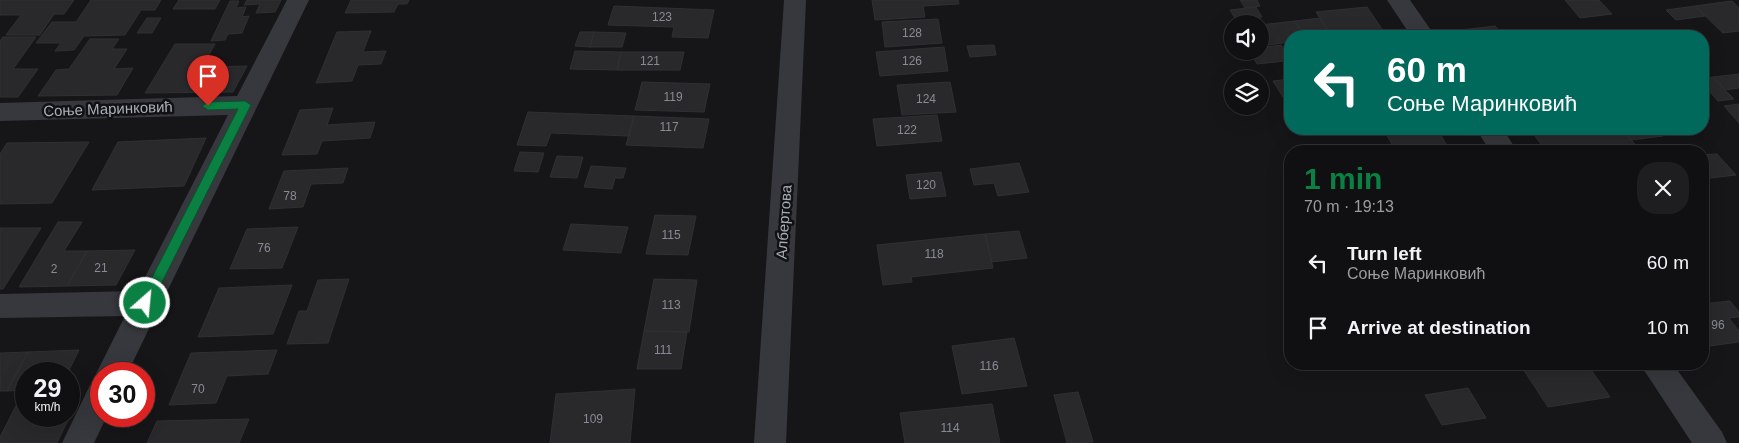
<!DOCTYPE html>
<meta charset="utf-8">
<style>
:root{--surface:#101012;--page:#1e1e20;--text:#f1f3f6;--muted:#9c9d9f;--line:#303032;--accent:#0b8043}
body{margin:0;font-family:Arial,sans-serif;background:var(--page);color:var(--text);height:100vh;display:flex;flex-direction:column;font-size:19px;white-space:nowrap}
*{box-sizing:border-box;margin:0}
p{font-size:16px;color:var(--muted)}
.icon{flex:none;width:28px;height:28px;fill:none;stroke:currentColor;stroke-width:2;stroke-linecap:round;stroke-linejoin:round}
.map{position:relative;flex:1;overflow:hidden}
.details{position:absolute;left:1284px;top:145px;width:425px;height:225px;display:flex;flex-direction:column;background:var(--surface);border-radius:20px;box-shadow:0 5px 20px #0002,0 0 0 1px var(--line)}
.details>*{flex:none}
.top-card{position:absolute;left:1284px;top:30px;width:425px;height:105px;border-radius:20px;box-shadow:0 5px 20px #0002,0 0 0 1px var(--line);background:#00695c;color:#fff;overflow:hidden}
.fabs{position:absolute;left:1224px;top:15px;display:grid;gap:10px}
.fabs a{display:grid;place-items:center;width:45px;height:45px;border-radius:50%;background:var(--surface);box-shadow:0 5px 20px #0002,0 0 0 1px var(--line);font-size:25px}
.speed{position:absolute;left:15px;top:362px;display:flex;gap:10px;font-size:25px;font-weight:700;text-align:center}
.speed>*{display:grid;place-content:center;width:65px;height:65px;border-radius:50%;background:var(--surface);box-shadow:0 5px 20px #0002,0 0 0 1px var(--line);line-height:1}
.speed small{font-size:12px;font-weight:400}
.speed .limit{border:8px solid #d22;background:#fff;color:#111}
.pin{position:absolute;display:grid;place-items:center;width:42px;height:42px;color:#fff;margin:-51px -21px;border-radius:50% 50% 50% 0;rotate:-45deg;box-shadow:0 0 5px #0007}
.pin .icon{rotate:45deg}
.me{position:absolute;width:55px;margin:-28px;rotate:27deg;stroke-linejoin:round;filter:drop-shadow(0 0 4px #0008)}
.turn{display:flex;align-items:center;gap:18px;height:105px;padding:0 20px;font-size:22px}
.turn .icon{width:65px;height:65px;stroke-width:2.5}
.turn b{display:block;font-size:35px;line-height:42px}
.round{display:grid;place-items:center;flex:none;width:52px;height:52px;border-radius:20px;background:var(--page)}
.overview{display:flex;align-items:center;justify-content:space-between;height:85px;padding:0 20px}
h1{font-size:30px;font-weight:700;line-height:38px;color:var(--accent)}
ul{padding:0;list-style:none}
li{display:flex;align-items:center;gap:15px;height:65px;padding:0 20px}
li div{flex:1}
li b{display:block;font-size:19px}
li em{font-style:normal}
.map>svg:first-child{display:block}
</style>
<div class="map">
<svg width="1739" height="443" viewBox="0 0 1739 443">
<rect width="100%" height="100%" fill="#161618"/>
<path fill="#29292c" stroke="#303034" d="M0,0h74l-10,14h-10l-14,21h-34l15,-20h-21z
M91,0h70l-6,10h-14l-16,25 -41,1 -10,14 -19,1 6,-8h-25l16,-21h24z
M179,0h41l-5,9h-42z
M247,0h34l-6,12 -19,1 4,-9 -16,1z
M351,0h58l-2,4h-9l-4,8 -49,1z
M872,0h86l1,4 -36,2 2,11 -50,3z
M1240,0h17l3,6 -15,2z
M1565,0h34l13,14 -32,4z
M230,1h9l-3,7 10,-1 -4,10 7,-1 -7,17 -14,1 -3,6 -14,1z
M1732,1l7,7v23l-16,2 -28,-27z
M614,6l100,4 -6,28 -36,-1 2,-10 -66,-2z
M1695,6l10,10 -29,4 -10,-10z
M1256,7l6,10 -26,3 -6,-10z
M1367,7l17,25 -53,4 -15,-24z
M147,18h14l-9,15h-15z
M1320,18l11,18h-27l-9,-15z
M938,19l4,24 -57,4 -3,-25z
M1295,21l9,15h-14v6l-22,3 -8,-14v-6z
M1495,26l9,10h-39l-4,-6z
M371,31l-8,21 23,-1 -5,13 -23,1 -6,16 -36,2 21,-51z
M580,32h14l-4,15 -15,-1z
M594,32l32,1 -4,14h-32z
M3,37h33l-23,32h25l-20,28h-18v-56z
M90,39h29l-7,10h15l-13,20 19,-1 -16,27 -79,1 18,-26 13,-1z
M175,44h40l-13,23 45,-1 -14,26 -88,1z
M994,45l2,10 -26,2 -3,-11z
M1281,45l6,11h-5l3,5 -28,3 -7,-13h10v-3z
M944,47l4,24 -68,5 -4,-24z
M575,51l46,1 -4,18 -47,-1z
M621,52h63l-4,18h-63z
M1739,74v14l-14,2 -12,-13z
M1713,77l12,13 9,9 -16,2 -8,-9 -8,1v-14z
M1290,79v17l-7,1 -10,-16z
M642,82l68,2 -6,28 -69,-2z
M950,82l6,30 -54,3 -5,-30z
M1739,104v19l-15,-17z
M333,108l-6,17 48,-3 -5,16 -48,3 -5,13 -35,1 18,-45z
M528,112l106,4 -5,20 -78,-3 -5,13 -29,-1z
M937,115l5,26 -65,5 -4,-27z
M634,116l75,3 -6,29 -77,-3z
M1383,129h54l11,18 -52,4z
M1597,129h25l16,19 -31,3h-61l-11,-15z
M1622,129h35l6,7 -32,4z
M206,138l-22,48 -92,4 26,-48z
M89,142l-37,61 -52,1v-50l7,-11z
M520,152l24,1 -6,19 -24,-1z
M1717,154l19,21 -34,4v-24z
M557,156l26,1 -6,21 -27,-1z
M1019,163l10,29 -31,4 -4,-13 -20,2 -4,-16z
M591,166l35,2 -3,10h-8l-3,11 -28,-2z
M348,168l-5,15 -32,1 -8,23 -34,2 15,-38z
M941,172l5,24 -36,3 -4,-24z
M655,215l41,1 -8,39 -42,-1z
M58,222h24l-18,29h23l-20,35 -48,1z
M571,224l57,3 -7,26 -58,-3z
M298,227l-16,41 -52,1 17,-40z
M0,228h41l-38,61h-3z
M1019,231l8,27 -35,4 -7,-28z
M985,234l8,34 -82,9 1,5 -29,3 -6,-40z
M135,250l-19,35 -49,1 20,-35z
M349,279l-21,64 -41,1 12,-33h8l11,-31z
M654,279l43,1 -8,52 -45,-1z
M292,285l-19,49 -75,3 21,-49z
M1730,301l9,11v5l-10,1 10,13v11l-37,5v-43z
M644,331l43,1 -6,37h-44z
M1014,338l13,48 -65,8 -10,-48z
M79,350l-12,24h-41v16l-19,1 21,-39z
M277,350l-9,24 -41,2 -11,27 -47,2 22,-52z
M28,352l-21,39h-7v-38z
M1511,364h76l23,33 -62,10 -25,-38 -8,1z
M1468,388l18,30 -44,7 -17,-30z
M635,389l-5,54h-80l6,-49z
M1078,392l15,50 -26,1 -13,-48z
M81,393l-24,50h-57v-6l21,-41h5v20h43v-22z
M992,404l8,39h-95l-5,-30z
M249,419l-10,24h-92l10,-22z"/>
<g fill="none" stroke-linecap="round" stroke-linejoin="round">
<path fill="#37383d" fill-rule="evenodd" d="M287,0h22l-182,374h-26v42h6l-13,27h-32l28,-58 9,-3 -3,-8 29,-58 -125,2v-24l138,-3 90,-176 -228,6v-18l237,-7z
M784,0h22l-20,443h-32z
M1387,0h23l25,36h-24z
M1476,129h27l14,22h-27z
M1640,364h33l49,68 5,11h-35z"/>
</g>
<path fill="#0b8043" stroke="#07532c" d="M245,101l6,4 -101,201h-9l-2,-3 2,-4 97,-190 -30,1 -6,-4 6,-4z"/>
<g text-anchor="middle" stroke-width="5" stroke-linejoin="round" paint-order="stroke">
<g font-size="12" fill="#888b94">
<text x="662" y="21">123</text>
<text x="912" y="37">128</text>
<text x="650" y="65">121</text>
<text x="912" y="65">126</text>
<text x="673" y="101">119</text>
<text x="926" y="103">124</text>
<text x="669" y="131">117</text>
<text x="907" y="134">122</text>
<text x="926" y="189">120</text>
<text x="290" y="200">78</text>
<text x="671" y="239">115</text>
<text x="264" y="252">76</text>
<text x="934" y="258">118</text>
<text x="101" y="272">21</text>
<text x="54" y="273">2</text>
<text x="671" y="309">113</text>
<text x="1718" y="329">96</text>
<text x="663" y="354">111</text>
<text x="989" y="370">116</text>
<text x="198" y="393">70</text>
<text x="593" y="423">109</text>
<text x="950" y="432">114</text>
</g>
<g font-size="15" fill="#a8adb8" stroke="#111113">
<text transform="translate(108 109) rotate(-2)" y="5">Соње Маринковић</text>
<text transform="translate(784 222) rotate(-86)" y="5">Албертова</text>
</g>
</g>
</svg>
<div class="fabs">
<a><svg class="icon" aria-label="sound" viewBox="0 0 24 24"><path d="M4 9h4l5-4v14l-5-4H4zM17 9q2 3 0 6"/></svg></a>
<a><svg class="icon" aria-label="layers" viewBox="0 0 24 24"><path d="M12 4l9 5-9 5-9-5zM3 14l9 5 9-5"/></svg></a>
</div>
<div class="speed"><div>29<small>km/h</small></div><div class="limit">30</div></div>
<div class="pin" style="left:208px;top:106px;background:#d93025"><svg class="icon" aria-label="arrive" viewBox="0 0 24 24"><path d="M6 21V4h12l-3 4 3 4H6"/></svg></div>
<svg class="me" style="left:145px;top:303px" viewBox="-20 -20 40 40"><circle r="17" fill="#0b8043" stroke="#fff" stroke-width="3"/><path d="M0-11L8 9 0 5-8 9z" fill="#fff"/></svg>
<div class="top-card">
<div class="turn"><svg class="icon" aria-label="left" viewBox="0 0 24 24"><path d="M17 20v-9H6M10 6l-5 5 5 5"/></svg><div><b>60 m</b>Соње Маринковић</div></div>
</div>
<section class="details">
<div class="overview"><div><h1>1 min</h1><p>70 m · 19:13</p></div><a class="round"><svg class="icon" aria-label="close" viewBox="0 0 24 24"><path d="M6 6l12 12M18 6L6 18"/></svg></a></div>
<ul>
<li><svg class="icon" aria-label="left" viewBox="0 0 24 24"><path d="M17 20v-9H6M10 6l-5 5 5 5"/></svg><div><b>Turn left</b><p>Соње Маринковић</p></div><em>60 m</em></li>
<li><svg class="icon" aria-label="arrive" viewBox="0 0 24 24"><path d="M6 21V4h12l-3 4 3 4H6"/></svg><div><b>Arrive at destination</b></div><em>10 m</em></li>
</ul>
</section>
</div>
